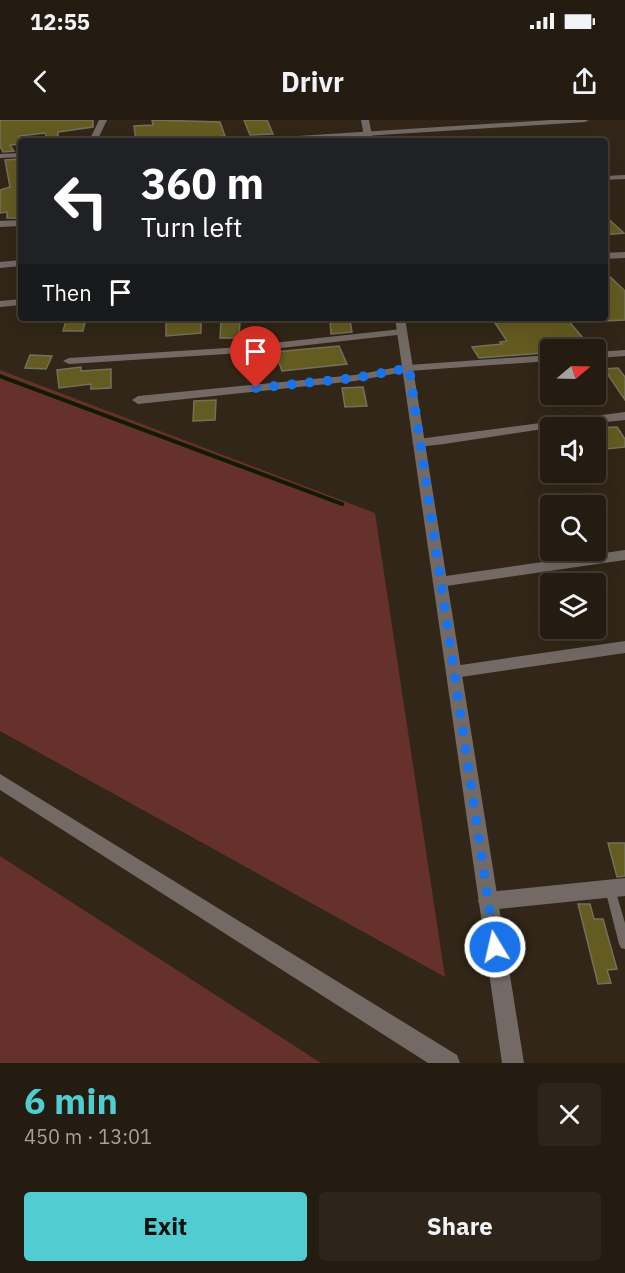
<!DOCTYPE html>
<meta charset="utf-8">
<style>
:root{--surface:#251c11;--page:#2d251a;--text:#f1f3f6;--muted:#a3a19f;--line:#423a31;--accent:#51ccd1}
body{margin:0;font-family:"IBM Plex Sans",sans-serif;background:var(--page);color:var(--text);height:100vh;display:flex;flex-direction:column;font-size:22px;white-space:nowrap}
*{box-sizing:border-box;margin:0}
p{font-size:20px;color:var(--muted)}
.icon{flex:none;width:33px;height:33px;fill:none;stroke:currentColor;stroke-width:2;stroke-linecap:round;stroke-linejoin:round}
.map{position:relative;height:943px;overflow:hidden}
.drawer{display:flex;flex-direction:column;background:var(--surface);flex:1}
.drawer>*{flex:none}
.hud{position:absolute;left:18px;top:18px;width:590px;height:183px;border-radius:6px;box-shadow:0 6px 24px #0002,0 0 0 2px var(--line);background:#202124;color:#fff;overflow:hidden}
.needle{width:39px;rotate:71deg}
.buttons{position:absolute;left:540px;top:219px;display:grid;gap:12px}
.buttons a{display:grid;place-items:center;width:66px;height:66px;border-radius:6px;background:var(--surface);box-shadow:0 6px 24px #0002,0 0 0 2px var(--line);font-size:30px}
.pin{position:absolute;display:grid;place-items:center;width:51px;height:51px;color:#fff;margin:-62px -26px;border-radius:50% 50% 50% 0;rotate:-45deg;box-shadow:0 0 6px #0007}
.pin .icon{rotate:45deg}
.me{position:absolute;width:66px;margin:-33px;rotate:351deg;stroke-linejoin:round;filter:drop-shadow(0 0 4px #0008)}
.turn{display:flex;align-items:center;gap:21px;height:126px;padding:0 24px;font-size:27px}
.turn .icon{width:78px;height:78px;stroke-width:2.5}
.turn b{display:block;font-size:42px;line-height:51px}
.then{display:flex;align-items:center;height:57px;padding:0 24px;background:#0003;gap:12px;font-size:22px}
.round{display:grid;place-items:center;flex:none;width:63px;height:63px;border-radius:6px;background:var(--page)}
.summary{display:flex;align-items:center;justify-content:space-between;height:102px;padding:0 24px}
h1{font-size:36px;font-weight:700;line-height:45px;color:var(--accent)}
.cta{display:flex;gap:12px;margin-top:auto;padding:12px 24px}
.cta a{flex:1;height:69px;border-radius:6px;background:var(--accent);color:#111;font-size:24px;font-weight:700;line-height:69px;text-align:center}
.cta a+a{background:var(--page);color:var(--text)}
.status{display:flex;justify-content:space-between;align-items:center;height:42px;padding:0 30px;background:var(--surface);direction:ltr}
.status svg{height:16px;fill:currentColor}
header{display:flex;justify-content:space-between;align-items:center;height:78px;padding:0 24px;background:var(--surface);font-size:27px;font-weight:700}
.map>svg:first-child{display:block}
</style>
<div class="status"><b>12:55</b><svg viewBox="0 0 49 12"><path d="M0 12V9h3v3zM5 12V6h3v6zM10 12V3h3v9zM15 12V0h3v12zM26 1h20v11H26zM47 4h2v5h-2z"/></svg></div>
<header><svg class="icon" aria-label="back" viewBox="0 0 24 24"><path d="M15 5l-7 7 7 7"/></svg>Drivr<svg class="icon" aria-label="share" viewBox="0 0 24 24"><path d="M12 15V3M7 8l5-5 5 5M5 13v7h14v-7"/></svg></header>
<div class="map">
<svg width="625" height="943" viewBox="0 0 625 943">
<rect width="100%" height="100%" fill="#312617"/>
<path fill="#66312b" d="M0,250l375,143 70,464 -445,-246z
M0,736l321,207h-321z"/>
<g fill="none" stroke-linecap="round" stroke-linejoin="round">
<path stroke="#101b00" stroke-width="4" d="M0,256l342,128"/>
</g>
<path fill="#645b20" stroke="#73715d" stroke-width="1.5" d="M0,0h93v7l-35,5v4l-11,2 -2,-5 -26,3 1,8 -10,1 4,6 -11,1 -3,-6z
M152,0l68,2 5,14 -47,5h-42l-2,-15 19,-1z
M244,0h23l6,14 -23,1z
M19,39l2,4v55h-14v-6l-7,1v-23l10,-3 -5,-27z
M604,95l20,18 -20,2z
M604,151l21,20v29l-21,1z
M67,198h19l-3,13h-20z
M166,198h35v15l-35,3z
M534,198h32l23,27 -48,6 1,2 -63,5 -7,-11 30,-3 -2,-2 7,-1 -12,-18z
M330,200h20l2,12 -21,2z
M221,201h19l-1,17h-19z
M339,226l8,18 -65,7 -7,-19z
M30,235l22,1 -6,13 -21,-1z
M81,247v4l30,-2v19l-20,1v-5l-32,4 -2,-18z
M618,248l7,9v23l-21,-31z
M363,267l4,19 -22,1 -3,-19z
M216,280l-1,20 -22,1 1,-20z
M617,307l8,12v8l-29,3v-22z
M608,723h17v33l-8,1z
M578,784h12l4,15h9l14,50 -10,1 4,13 -13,1z"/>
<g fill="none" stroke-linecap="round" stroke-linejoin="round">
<path fill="#736a65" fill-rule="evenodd" d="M610,764l4,1 1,4 10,34v26l-4,-1 -2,-4 -14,-55 1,-4z"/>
<path fill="#736a65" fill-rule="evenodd" d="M99,0h8l-10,21h-8z
M551,0h38l-4,2 -299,19h-40l4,-2z
M21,33v4l-21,1v-4z
M625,55v4l-21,1v-4z
M21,100v6l-21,1v-6z
M625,132v6l-21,1v-6z
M21,140v6l-21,2v-6z
M21,179v6l-21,2v-6z
M402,209l4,1v4l-180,20 -157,10 -6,-3 6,-3 157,-10z
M625,230v6l-29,2v-6z
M550,235v6l-141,10 -54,10 -217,23 -6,-4 6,-4 217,-21 54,-10z
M625,292v8l-75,8 -106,16 -26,3 -6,-4 6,-4z
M625,430v10l-186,27 -7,-5 7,-5z
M625,521v12l-171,25 -6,-2 -2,-4 2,-4 6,-2z
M0,654l457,281 3,8h-32l-428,-273z
M625,758v18l-137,14 -7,-2 -3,-7 3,-7 7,-2z"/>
<path fill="#736a65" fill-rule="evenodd" d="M361,0h8l4,21h-8z
M395,198h10l119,745h-22z"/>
</g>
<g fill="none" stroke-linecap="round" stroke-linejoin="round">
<path stroke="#1a73e8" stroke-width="10" stroke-dasharray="0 18" d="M256,268l99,-10 54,-10 86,579"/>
</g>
</svg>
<div class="buttons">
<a><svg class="needle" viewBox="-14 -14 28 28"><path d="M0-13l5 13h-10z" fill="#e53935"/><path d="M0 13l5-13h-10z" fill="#a3a19f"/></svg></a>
<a><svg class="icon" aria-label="sound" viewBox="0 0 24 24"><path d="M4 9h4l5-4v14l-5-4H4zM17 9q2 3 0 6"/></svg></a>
<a><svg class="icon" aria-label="search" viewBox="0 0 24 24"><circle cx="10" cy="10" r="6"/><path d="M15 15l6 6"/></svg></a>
<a><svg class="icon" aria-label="layers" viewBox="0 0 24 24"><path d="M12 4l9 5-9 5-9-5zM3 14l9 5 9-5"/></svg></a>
</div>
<div class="pin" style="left:256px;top:268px;background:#d93025"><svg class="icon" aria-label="arrive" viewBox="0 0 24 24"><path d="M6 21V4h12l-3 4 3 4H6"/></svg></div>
<svg class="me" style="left:495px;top:827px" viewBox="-20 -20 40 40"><circle r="17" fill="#1a73e8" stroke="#fff" stroke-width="3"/><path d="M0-11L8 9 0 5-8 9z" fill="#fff"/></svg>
<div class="hud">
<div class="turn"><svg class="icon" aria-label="left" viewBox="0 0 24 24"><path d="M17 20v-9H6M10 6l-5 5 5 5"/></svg><div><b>360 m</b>Turn left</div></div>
<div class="then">Then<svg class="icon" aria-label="arrive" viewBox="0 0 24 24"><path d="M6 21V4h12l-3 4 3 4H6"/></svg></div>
</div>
</div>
<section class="drawer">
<div class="summary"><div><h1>6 min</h1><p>450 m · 13:01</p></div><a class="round"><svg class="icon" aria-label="close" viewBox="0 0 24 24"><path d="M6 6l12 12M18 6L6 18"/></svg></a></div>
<div class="cta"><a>Exit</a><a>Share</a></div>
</section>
